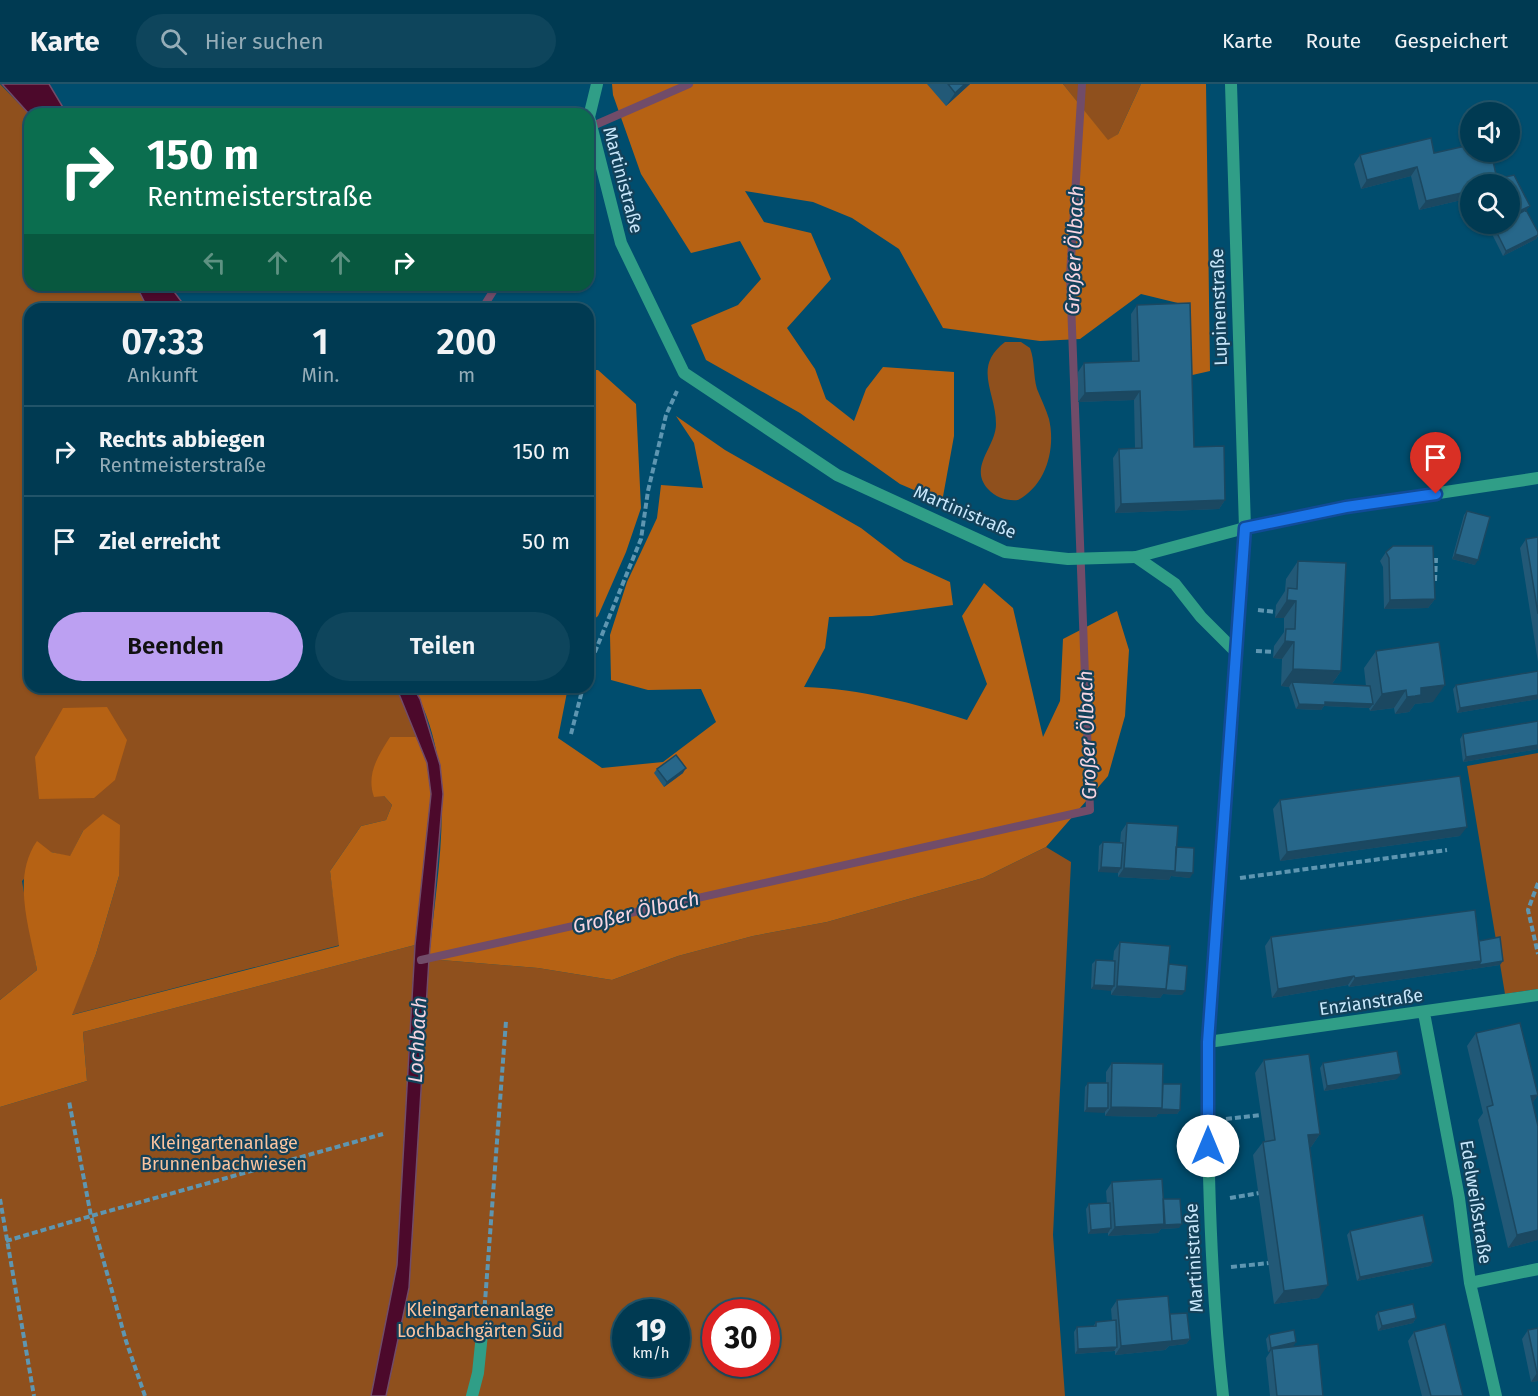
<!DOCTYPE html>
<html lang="de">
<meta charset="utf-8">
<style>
:root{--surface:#003a52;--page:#0e455c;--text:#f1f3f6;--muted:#95adb8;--line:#225469;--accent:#bca0f2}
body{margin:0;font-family:"Fira Sans",sans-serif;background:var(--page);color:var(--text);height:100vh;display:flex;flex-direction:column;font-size:22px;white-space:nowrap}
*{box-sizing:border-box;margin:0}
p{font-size:20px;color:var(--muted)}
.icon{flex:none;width:33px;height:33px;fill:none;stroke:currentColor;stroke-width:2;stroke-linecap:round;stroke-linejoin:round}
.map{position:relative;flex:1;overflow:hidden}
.details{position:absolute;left:24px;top:219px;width:570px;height:390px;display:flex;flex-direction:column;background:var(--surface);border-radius:18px;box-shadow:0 2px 4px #0004,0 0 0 2px var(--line)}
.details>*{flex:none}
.banner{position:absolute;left:24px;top:24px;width:570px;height:183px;border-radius:18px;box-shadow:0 2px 4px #0004,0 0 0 2px var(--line);background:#0b6e4f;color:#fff;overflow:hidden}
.fabs{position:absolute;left:1460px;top:18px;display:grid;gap:12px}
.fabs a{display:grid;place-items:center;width:60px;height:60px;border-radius:50%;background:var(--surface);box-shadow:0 2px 4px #0004,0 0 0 2px var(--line);font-size:30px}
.speed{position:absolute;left:612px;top:1215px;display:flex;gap:12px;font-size:30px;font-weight:700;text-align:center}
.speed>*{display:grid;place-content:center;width:78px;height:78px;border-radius:50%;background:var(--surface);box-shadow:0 2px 4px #0004,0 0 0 2px var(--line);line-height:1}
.speed small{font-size:15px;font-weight:400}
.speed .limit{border:9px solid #d22;background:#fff;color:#111}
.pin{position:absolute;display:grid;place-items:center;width:51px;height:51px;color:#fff;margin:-62px -26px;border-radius:50% 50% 50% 0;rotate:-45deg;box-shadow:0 0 6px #0007}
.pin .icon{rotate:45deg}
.me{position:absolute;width:66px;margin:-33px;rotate:0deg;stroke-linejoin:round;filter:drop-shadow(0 0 4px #0008)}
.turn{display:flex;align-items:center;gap:21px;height:126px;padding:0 24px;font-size:27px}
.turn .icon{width:78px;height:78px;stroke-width:2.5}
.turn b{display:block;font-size:42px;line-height:51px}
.lanes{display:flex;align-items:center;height:57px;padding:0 24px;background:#0003;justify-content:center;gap:30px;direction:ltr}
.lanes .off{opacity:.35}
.eta{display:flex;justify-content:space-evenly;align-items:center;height:102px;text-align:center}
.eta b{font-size:36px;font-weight:600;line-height:42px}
.action{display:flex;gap:12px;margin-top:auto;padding:12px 24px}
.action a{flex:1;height:69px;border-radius:36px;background:var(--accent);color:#111;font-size:24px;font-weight:600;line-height:69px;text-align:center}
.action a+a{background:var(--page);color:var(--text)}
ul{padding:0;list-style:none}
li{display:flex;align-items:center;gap:18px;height:90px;padding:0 24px;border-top:2px solid var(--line)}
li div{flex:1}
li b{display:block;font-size:22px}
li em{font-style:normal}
header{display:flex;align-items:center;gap:36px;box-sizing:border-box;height:84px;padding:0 30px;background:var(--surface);border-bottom:2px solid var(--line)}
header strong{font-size:28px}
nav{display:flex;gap:33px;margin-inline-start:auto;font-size:21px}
.search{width:420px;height:54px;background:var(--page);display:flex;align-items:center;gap:15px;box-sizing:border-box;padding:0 21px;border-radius:33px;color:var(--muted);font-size:22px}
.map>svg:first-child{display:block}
</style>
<header>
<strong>Karte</strong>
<div class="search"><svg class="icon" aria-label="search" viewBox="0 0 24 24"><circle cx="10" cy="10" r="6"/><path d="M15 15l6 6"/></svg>Hier suchen</div>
<nav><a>Karte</a><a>Route</a><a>Gespeichert</a></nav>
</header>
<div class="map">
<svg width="1538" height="1312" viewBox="0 0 1538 1312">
<rect width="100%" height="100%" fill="#004d6e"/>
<path fill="#8f501d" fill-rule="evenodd" d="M0,0l30,31v170h106l12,24h-118v275l-4,7 4,4v92h363l6,7 18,43h-27l-6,59 8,9 -6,15 -25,6 -31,45 10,74 -269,70 25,-61 23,-78 -36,-45 -13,26 -19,-5 -29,29 15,89 -37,30z
M1063,0h78l-23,50 -10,7z
M1005,258h16l9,6c5,13 3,27 7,41 4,10 9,20 12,30 7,30 -3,66 -31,81 -11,1 -22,-2 -30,-11 -20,-22 8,-42 8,-65 0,-32 -24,-57 9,-82z
M1538,669v236l-33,5 -38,-228z
M1046,763l25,15 -18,373 12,161h-679l23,-108 20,-329 109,9 74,12 66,-24 75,-20 74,-14 156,-44zM626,1228h50v52h-50zM716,1228h50v52h-50z
M415,861l-18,320 -26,131h-371v-289l87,-26 -4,-49z"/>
<path fill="#b66214" d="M612,0h451l45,56 10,-6 23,-50h65l4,287 -22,5 -2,-71 -45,-11 -61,45 -40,2 -97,-13 -44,-79 -47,-31 -39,-16 -68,-11 19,31 47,11 20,46 -44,49 28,41 11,30 28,22 12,-32 17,-22 71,5v64l-12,66 -42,-18 -100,-71 -94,-53 -15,-35 47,-20 23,-26 -21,-38 -49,12 -50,-79 -28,-79z
M588,286h10l38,34 5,104 -15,44 -28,64 -10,8z
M676,332l49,34 136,78 43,33 46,21 3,23 -81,11 -43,1 -4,31 -21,39c57,2 109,16 163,33l20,-36 -25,-68 22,-33 29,25 30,129 17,-36 3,-62 54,-28 12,39 -4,66 -17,60 -62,71 -63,31 -156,44 -74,14 -75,20 -66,24 -74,-12 -109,-9c8,-90 31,-189 -16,-272h155l-10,51 44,30 61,-6 53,-40 -15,-33 -53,1 -37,-10 -1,-45 17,-53 30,-64 4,-33 42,3 -9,-45z
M107,623l20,33 -12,40 -21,18 -55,1 -4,-42 28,-49z
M390,653h27l10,26 4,31 -16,151 -332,87 4,49 -87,26v-107l37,-30c-7,-41 -26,-92 0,-129l14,11 19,4 13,-25 20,-17 17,11 -1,51 -23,78 -24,61 267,-69 -9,-75 31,-45 25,-6 6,-15 -8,-9 -10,1c-8,-23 4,-41 16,-60z"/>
<path fill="#4c092b" stroke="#714c69" stroke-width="1.5" d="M2,0h47l18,30 -37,1z
M136,201h33l18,24h-39z
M393,603h20l7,12 20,66 3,29 -14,165 -20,329 -23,108h-15l26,-131 18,-320 16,-151 -4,-31 -28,-69z"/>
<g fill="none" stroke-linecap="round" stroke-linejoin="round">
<path stroke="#714c69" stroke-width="8" d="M588,44l101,-44
M519,201h2
M482,225l15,-24
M421,876l669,-150 -20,-535 12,-191"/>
<path stroke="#5e96b1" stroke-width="4" stroke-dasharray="6 3" stroke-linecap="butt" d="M1435,497l1,-23
M1258,526l18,2
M1256,567l18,1
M588,585l53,-130 7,-48 18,-76 11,-24
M571,650l12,-47
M1240,794l207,-28
M1538,799l-10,27 10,44
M1226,1035l35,-4
M1230,1114l29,-5
M0,1115l34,197
M6,1157l85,-25 -22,-115
M1231,1183l38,-4
M484,1231l22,-294
M145,1312l-19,-55 -35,-125 292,-82"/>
<path stroke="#309e87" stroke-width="12" d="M1136,473l39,27 26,33 36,36
M472,1312l6,-23 4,-39"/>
<path stroke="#309e87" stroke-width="12" d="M597,0l-8,33 32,126 63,130 153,102 168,77 63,7 68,-2 109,-29 101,-21 192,-29
M1424,929l35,185 11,85 26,113
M1208,958l330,-47
M1470,1199l68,-14
M1223,1312c-13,-118 -16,-235 -15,-354l37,-514 -14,-444"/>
</g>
<path fill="#225977" d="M927,0h43l-24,22z
M1431,54l3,15 36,-8v7h21l6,27 17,-4 16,31 -4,4 12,22v4l-2,3 -33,17 -16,-32h22v-40h-39v14l-51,12 -8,-34 -50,13 -7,-25 6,-9z
M1137,221l57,142 31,53 -6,9 -104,4 -2,-55 6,-9 16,-1 -1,-48 -56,2v-30l6,-9 48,-1 -1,-48z
M1467,427l8,54 -23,-6 12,-44z
M1538,453v125l-18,-114 6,-9z
M1386,468l49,47 -7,9 -44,1 -1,-42 -3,-6z
M1298,477l43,110 -9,13 34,2 -2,-18 12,-17 57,51 -18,2 -6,8 -14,2 -1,-6 -24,3 -1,-3 -45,-2 -3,4 -25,-1 -7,-22 -8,-1 1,-27 -9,-1 1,-12 10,-14v-14h-9l1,-13 9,-14 1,-12z
M1538,587v28l-81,14 -4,-24 3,-4z
M1538,637v28l-75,13 -3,-23 3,-5z
M657,685l26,4 -19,14 -10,-14z
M1280,716l180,36 -180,25 -7,-52z
M1127,739l49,24 14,31 -19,-2 -2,4 -51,-3v-5h-20l1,-26 4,-4 17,1 1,-11z
M1271,853l208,4 21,24 -151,22 -1,-2 -76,13 -7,-52z
M1120,858l49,22 13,31 -19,-1 -3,4 -49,-3v-5l-20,-1 1,-25 4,-4 17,1 1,-10z
M1476,949l62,62 -5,7 5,138 -30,8 -30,-128 5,-7 -16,-67z
M1264,976l56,74 -9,13h-2l10,151 -45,6 -21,-149 10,-13 2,-1 -10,-68z
M1112,979l51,21 17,26 -3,4h-19l-2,3 -51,-1v-4h-21l1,-25 3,-4h18v-11z
M1323,979l74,16 -73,12 -4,-23z
M1112,1098l51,17 16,29 -18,1 -3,4 -50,3v-4l-20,2 -2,-25 3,-5h18l-1,-13z
M1350,1147l83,31 -3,4 -73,15 -10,-46z
M1117,1216l53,14 20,25 -4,5 -17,2 -4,4 -50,5v-4l-40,3 -1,-22 3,-5h16l3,-5 16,-1 -1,-12z
M1378,1228l38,6 -3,5 -35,8 -3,-15z
M1538,1244v53l-7,1 -9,-43 6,-9z
M1414,1248l49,64h-41l-14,-55z
M1269,1251l24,12 30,49h-53l-4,-38 4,-6h-2l-2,-13z"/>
<path fill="#1b4861" d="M965,0h5l-24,22 9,-13z
M1417,83l-6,9 -50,13 6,-9z
M1470,107v7l-51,12 7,-9z
M1530,122l-7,8 -14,8v-6z
M1538,151l-2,4 -33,17 3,-5z
M1140,307l-6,9 -56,2 7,-9z
M1225,416l-6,9 -104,4 6,-9z
M1455,470l23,6 -3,5 -23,-6z
M1435,515l-7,9 -44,1 6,-9z
M1287,516l9,1 -12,17h-9z
M1285,557l9,1 -12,17 -9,-1z
M1293,585l48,2 -12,17 -37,-6 -3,5 -8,-1z
M1445,601l-12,17 -18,2 -6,8 -14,2 12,-17 14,-9z
M1406,606l-12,18 -24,3 12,-17z
M1538,611v4l-81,14 3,-5z
M1325,618l48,2 -3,4 -46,-2 -3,4 -25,-1 3,-5z
M1538,661v4l-75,13 3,-5z
M686,684l-3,5 -19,14 3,-5z
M1467,743l-7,9 -180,25 7,-9z
M1101,783l20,1 -3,5 -20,-1z
M1124,784l51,3 18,2 -3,5 -19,-2 -2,4 -51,-3z
M1481,877h22l-3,4 -151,22 6,-9z
M1354,892l-6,9 -76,13 6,-9z
M1094,901l20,1 -3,5 -20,-2z
M1117,902l49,3 19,2 -3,4 -19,-1 -3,4 -49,-3z
M1401,990l-4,5 -73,12 3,-5z
M1538,1011l-9,13 2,-12z
M1111,1023l51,1 18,2 -3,4h-19l-2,3 -51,-1z
M1087,1024h21l-4,5 -20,-1z
M1320,1050l-9,13 -12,2 9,-14z
M1165,1140h17l-3,4 -18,1 -3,4 -50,3 7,-9z
M1111,1144l-3,5 -20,1 3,-4z
M1538,1146v10l-30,8 9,-13z
M1433,1178l-3,4 -73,15 3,-4z
M1328,1201l-9,13 -45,6 10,-13z
M1416,1234l-3,5 -35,8 4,-5z
M1190,1255l-4,5 -17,2 -4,4 -50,5 6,-9z
M1296,1258l-3,5 -21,2 -2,3h-2l3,-4z
M1117,1263l-3,4 -39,3 3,-5z
M1537,1289h1v8l-7,1z"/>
<path fill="#27678a" stroke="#1b4861" stroke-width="1.5" d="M948,0h17l-10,9z
M1431,54l3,15 36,-8v7h21l6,27 17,-4 16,31 -21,10v-32h-39v7l-44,10 -9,-34 -50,13 -7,-25z
M1526,126l12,22v3l-32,16 -12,-24 7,-3h8v-5z
M1190,219l4,144 30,-1 1,54 -104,4 -2,-55 23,-1 -2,-57 -55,2 -1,-30 55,-2 -2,-56z
M1467,427l23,6 -12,43 -23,-6z
M1538,453v77l-12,-75z
M1393,462h40l2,53 -45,1 -1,-42 -3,-6z
M1298,477l48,2 -5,108 -48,-2 1,-27 -9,-1 1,-12h9l1,-28 -9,-1 1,-12 9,1z
M1439,558l6,43 -24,3v7l-6,1 -8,1 -1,-7 -24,4 -6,-43z
M1538,587v24l-78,13 -4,-23z
M1292,598l78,4 3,18 -48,-2v3l-26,-1z
M1538,637v24l-72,12 -3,-23z
M676,671l10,13 -19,14 -10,-13z
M1460,692l7,51 -180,25 -7,-52z
M1127,739l51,3 -3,45 -51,-3z
M1103,758l20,1 -2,25 -20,-1z
M1176,763l18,1 -1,25 -19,-1 1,-1z
M1475,826l6,51 -126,17 -1,-2 -76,13 -7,-52z
M1500,853l3,24 -24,4 2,-4 -2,-20z
M1120,858l50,4 -4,43 -49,-3z
M1096,876l19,1 -1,25 -20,-1z
M1169,880l18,2 -2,25 -19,-1z
M1520,939l18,72 -7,1 7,30v104l-21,5 -30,-128 6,-2 -17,-72z
M1397,967l4,23 -74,12 -4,-23z
M1309,970l11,80 -12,1 20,150 -44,6 -21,-149 12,-2 -11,-80z
M1112,979l51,1 -1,44 -51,-1z
M1088,999h20v25h-21z
M1163,1000h18l-1,26 -19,-1 1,-1z
M1162,1095l3,45 -50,3 -3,-45z
M1163,1115h17l2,25 -18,1z
M1110,1119l1,25 -20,2 -2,-26z
M1423,1131l10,47 -73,15 -10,-46z
M1168,1212l4,45 -51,5 -4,-46z
M1413,1220l3,14 -34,8 -4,-14z
M1187,1229l3,26 -18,2 -2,-27z
M1116,1236l1,27 -39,2 -1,-22 19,-1v-4z
M1445,1240l18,72h-32l-17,-64z
M1538,1244v45h-1l-9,-43z
M1294,1246l2,12 -25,6 -2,-13z
M1318,1260l5,52h-46l-5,-47z"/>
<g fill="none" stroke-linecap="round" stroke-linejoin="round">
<g stroke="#114b97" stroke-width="15">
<path id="route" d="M1208,1062v-104l37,-514 101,-21 90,-13"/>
</g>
<use href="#route" stroke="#1a73e8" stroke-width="10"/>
</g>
<g text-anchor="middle" stroke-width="4.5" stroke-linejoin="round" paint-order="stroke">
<g font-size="18" fill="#c8e7fb" stroke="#134159">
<text transform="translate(623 96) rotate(75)" y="6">Martinistraße</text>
<text transform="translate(1219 223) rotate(-92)" y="6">Lupinenstraße</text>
<text transform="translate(965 428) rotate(23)" y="6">Martinistraße</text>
<text transform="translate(1371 918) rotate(-8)" y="6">Enzianstraße</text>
<text transform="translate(1476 1118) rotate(81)" y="6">Edelweißstraße</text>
<text transform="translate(1194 1174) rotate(-93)" y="6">Martinistraße</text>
</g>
<g font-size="18" fill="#fbc49f" stroke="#134159">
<text x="224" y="1065">Kleingartenanlage<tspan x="224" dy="21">Brunnenbachwiesen</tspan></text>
<text x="480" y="1232">Kleingartenanlage<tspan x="480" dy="21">Lochbachgärten Süd</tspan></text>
</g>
<g font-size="20" font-style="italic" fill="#f7d5e1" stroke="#134159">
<text transform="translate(1074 166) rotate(-88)" y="7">Großer Ölbach</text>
<text transform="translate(1087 651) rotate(-92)" y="7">Großer Ölbach</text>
<text transform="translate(636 828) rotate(-13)" y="7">Großer Ölbach</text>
<text transform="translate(417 956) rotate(-87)" y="7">Lochbach</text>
</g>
</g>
</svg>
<div class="fabs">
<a><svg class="icon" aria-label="sound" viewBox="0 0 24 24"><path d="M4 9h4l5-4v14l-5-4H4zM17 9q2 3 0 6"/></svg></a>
<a><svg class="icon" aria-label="search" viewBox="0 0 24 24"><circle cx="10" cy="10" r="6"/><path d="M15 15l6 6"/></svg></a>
</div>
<div class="speed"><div>19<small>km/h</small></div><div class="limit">30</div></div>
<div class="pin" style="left:1436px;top:410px;background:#d93025"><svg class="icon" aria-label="arrive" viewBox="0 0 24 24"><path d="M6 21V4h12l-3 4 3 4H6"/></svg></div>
<svg class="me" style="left:1208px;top:1062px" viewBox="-20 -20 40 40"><circle r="19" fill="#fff"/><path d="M0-13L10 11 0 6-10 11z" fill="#1a73e8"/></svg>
<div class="banner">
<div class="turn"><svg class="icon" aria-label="right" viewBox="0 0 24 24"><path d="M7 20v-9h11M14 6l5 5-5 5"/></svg><div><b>150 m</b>Rentmeisterstraße</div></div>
<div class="lanes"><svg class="icon off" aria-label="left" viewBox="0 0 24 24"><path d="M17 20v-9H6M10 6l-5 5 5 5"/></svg><svg class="icon off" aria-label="ahead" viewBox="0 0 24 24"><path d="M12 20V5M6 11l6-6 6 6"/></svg><svg class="icon off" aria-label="ahead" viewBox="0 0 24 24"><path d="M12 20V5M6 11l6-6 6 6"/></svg><svg class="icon" aria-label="right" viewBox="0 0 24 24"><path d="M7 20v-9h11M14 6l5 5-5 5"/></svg></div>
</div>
<section class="details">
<div class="eta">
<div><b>07:33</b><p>Ankunft</p></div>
<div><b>1</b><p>Min.</p></div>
<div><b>200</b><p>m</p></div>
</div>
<ul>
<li><svg class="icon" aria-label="right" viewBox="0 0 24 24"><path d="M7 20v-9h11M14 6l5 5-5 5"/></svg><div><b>Rechts abbiegen</b><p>Rentmeisterstraße</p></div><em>150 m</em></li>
<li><svg class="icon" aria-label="arrive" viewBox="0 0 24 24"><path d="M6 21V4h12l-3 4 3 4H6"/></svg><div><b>Ziel erreicht</b></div><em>50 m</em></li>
</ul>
<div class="action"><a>Beenden</a><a>Teilen</a></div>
</section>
</div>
